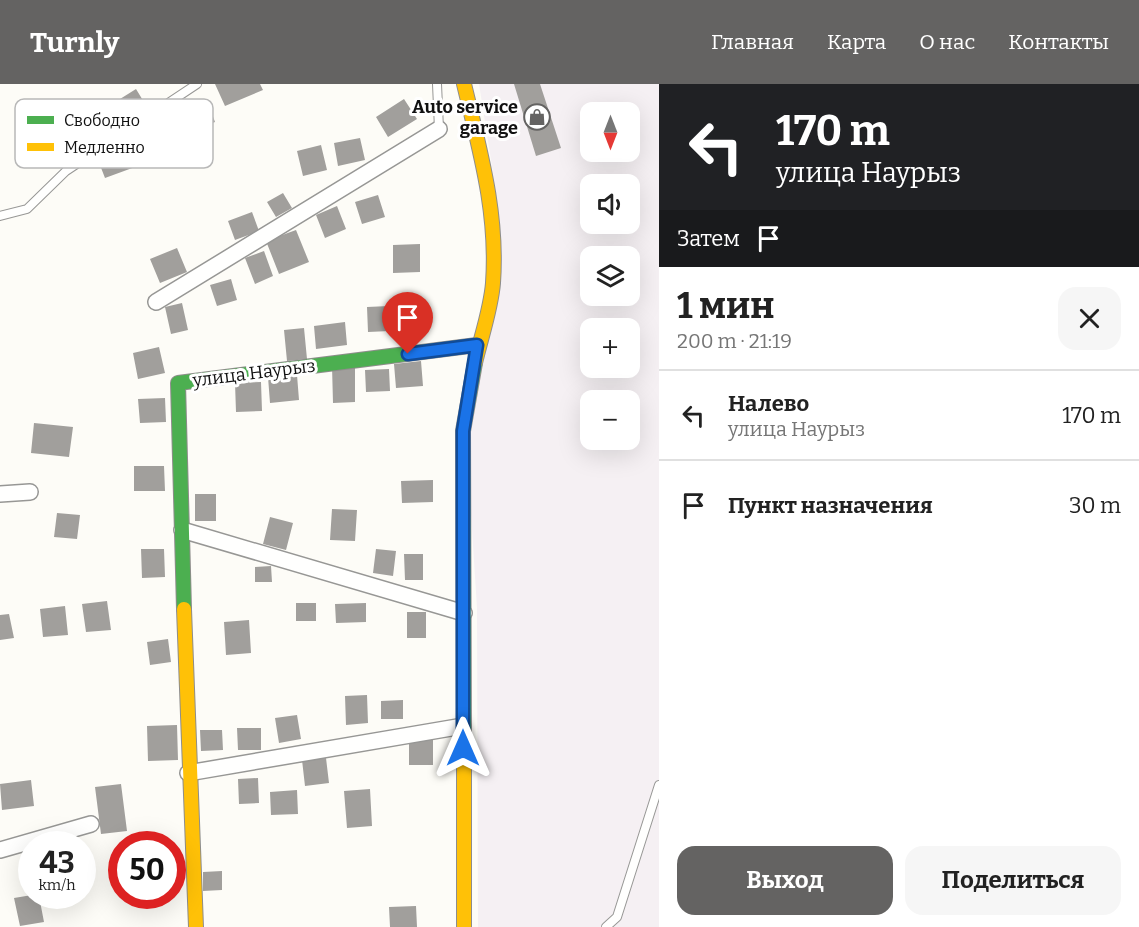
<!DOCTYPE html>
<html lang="ru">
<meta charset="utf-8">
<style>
:root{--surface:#fff;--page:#f6f6f6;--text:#222;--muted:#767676;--line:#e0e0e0;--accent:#646362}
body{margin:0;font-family:Bitter,serif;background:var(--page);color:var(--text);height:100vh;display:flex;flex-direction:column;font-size:22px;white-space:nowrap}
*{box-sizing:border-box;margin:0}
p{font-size:20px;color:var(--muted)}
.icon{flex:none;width:33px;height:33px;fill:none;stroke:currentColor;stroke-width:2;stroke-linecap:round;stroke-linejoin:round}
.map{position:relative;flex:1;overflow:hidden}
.side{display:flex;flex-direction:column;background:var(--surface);width:480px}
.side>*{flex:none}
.guide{background:#202124;color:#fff;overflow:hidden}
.needle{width:39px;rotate:180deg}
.controls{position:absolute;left:580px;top:18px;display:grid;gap:12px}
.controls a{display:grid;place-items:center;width:60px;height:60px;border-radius:12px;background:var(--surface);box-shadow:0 6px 24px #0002;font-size:30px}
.speed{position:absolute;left:18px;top:747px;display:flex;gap:12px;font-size:30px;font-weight:700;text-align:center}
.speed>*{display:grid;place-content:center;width:78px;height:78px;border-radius:50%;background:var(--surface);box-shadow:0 6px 24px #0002;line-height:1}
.speed small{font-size:15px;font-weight:400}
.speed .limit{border:9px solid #d22;background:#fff;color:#111}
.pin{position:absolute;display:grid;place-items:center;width:51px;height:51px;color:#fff;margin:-62px -26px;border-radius:50% 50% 50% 0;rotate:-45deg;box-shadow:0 0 6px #0007}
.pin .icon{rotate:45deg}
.me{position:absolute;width:66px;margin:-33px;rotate:0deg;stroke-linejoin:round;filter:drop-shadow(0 0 4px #0008)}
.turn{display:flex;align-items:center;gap:21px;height:126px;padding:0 18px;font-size:27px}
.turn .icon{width:78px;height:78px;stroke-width:2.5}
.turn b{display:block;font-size:42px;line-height:51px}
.then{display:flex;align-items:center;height:57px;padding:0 18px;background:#0003;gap:12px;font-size:22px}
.round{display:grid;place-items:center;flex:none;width:63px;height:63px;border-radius:18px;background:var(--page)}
.head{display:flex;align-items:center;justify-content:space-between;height:102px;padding:0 18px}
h1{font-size:36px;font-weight:700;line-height:45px}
.action{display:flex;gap:12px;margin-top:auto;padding:12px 18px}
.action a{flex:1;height:69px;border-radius:18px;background:var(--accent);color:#fff;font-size:24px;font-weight:700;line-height:69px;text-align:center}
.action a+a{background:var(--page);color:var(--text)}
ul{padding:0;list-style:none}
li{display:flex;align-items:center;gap:18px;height:90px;padding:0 18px;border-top:2px solid var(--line)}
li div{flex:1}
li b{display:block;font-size:22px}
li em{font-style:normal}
header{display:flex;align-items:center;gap:36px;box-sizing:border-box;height:84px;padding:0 30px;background:var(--accent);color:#fff}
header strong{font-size:28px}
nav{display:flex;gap:33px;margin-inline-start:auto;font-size:21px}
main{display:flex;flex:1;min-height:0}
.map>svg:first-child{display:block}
</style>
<header>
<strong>Turnly</strong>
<nav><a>Главная</a><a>Карта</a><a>О нас</a><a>Контакты</a></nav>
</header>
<main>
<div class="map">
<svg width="659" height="843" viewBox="0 0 659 843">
<rect width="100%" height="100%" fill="#fdfcf7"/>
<path fill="#f5f0f3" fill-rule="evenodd" d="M479,0h180v843h-181l-1,-319 -8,-126 1,-74 29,-197zM591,28h39v40h-39zM591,100h39v40h-39zM591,172h39v40h-39zM591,244h39v40h-39zM591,316h39v40h-39z"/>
<path fill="#a19f9c" d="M215,0h45l3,6 -38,16z
M514,0h26l21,64 -25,8z
M136,5l11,18 -23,15 -12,-18z
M404,15l13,20 -29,18 -12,-20z
M208,19l7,19 -26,10 -7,-19z
M360,54l5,22 -27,6 -4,-23z
M321,61l6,25 -24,6 -6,-25z
M128,65l7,18 -30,11 -7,-18z
M283,109l9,15 -16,9 -9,-15z
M378,111l7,22 -23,7 -7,-22z
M337,122l9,23 -21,9 -9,-23z
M252,128l7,19 -24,9 -7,-19z
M296,146l13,32 -30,12 -13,-33z
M420,160v28l-27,1v-28z
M177,164l10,24 -27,11 -10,-24z
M264,167l9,25 -18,8 -10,-26z
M231,195l6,21 -20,6 -7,-21z
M182,219l6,27 -17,4 -6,-27z
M389,222l1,25 -22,1 -1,-25z
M345,238l2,23 -31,4 -2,-23z
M304,244l3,31 -20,2 -3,-31z
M159,263l6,26 -27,6 -5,-26z
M421,277l2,25 -27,2 -2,-24z
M355,281v37l-22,1 -1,-37z
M389,285l1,22 -24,1 -1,-22z
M297,291l2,25 -29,3 -2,-26z
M261,298l1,29 -26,1 -1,-29z
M165,314l1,24 -26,1 -2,-24z
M34,339l39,4 -4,30 -38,-4z
M134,382h30l1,25h-31z
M433,396v22l-31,1 -1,-22z
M195,410h21v27h-21z
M332,425l25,1 -2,31 -25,-1z
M57,429l23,2 -3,24 -23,-2z
M270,433l23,6 -7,27 -23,-6z
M141,465h23l1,28 -23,1z
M376,465l20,2 -3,25 -20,-3z
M404,470h19v26h-18z
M271,482l1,16h-17v-15z
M107,517l4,29 -25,2 -4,-28z
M296,519h20v18h-20z
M366,519v19l-30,1 -1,-19z
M65,522l3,29 -25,2 -3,-28z
M407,528h19v26h-19z
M9,530l5,24 -14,2v-25z
M249,536l2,33 -25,2 -2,-33z
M168,555l3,23 -21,3 -3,-23z
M367,611l1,28 -22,2 -1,-29z
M403,616v19h-22v-18z
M297,631l4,24 -22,4 -4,-25z
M177,641l1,35 -30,1 -1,-35z
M237,644h24v22h-23z
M200,646h22l1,20 -22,1z
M409,654h24v27h-24z
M326,674l3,25 -24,3 -3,-26z
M258,694l1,25 -20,1 -1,-25z
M31,696l3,26 -32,4 -2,-26z
M121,700l6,47 -26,3 -6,-47z
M370,705l2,37 -25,2 -3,-37z
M297,706l1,24 -27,1 -1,-23z
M172,767h7v24h-7z
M82,774l5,32h-5z
M222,787v19l-19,1v-19z
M32,811l7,1 5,26 -24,4 -6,-28z
M416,822l1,21h-27l-1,-20z"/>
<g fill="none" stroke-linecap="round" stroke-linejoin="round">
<g stroke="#979795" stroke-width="10">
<path id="lane" d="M437,0l2,45
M0,132l27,-7 39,-38 131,-87
M606,843l11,-10 42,-132"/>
</g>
<g stroke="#979795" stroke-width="18">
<path id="street" d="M156,218l283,-173
M0,410l30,-2
M182,446l282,83
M188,689l275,-47
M0,766l91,-26"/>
</g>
<g stroke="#8e8d8b" stroke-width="16">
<path id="fast" d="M184,525l-6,-226 299,-38
M464,658l-1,-311 12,-68"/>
</g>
<g stroke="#8e8d8b" stroke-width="16">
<path id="slow" d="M464,0c16,67 34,129 29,199 -2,26 -12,54 -18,80
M184,525l12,318
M464,658v185"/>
</g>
<use href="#lane" stroke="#fffffe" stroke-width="8"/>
<use href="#street" stroke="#fffffe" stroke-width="15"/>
<use href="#fast" stroke="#4caf50" stroke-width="14"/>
<use href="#slow" stroke="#ffc107" stroke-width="14"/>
</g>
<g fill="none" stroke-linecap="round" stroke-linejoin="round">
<g stroke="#114b97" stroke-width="15">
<path id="route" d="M408,270l69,-9 -14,86v317"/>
</g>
<use href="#route" stroke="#1a73e8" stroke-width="10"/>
</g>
<defs>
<g id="shop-ring" transform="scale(1.35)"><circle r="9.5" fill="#fff" stroke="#646362" stroke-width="1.5"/><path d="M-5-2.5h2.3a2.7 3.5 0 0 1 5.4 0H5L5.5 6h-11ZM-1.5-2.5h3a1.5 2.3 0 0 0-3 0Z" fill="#646362"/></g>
</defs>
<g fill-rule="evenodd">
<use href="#shop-ring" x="537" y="33"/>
</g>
<g text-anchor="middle" stroke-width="6" stroke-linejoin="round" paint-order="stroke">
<g font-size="18" font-weight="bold" fill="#111" stroke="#fff" text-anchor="end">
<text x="518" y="29">Auto service<tspan x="518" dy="21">garage</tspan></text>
</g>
<g font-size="18" fill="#111" stroke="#fff">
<text transform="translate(254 289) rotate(-7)" y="6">улица Наурыз</text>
</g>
</g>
<rect x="15" y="15" width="198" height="69" rx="9" fill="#fff" stroke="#b8b8b8" stroke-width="1.5"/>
<rect x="27" y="32" width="27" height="8" fill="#4caf50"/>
<rect x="27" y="59" width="27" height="8" fill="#ffc107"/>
<g font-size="16" fill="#111">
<text x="64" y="42">Свободно</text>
<text x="64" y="69">Медленно</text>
</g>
</svg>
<div class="controls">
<a><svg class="needle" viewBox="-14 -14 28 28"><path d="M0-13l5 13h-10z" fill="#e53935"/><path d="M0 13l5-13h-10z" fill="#767676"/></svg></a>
<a><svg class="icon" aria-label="sound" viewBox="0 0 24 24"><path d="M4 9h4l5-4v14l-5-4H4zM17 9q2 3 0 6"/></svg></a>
<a><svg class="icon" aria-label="layers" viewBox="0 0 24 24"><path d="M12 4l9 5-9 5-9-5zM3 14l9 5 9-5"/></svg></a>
<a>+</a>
<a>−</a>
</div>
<div class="speed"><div>43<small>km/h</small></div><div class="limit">50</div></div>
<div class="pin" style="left:408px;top:270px;background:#d93025"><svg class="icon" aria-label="arrive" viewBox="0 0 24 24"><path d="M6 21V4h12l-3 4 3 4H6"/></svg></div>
<svg class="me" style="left:463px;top:664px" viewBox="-20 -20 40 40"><path d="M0-17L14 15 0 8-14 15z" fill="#1a73e8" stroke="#fff" stroke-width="4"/></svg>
</div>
<section class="side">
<div class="guide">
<div class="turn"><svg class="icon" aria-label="left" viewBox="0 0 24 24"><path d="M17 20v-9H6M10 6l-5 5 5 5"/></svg><div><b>170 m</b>улица Наурыз</div></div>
<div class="then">Затем<svg class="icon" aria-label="arrive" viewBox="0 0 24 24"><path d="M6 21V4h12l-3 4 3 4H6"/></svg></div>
</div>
<div class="head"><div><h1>1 мин</h1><p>200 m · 21:19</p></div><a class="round"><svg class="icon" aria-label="close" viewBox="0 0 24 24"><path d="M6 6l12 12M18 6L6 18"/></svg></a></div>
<ul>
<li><svg class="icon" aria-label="left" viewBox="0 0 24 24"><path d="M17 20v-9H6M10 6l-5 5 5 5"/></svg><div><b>Налево</b><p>улица Наурыз</p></div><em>170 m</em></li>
<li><svg class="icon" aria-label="arrive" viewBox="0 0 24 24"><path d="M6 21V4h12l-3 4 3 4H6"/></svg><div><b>Пункт назначения</b></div><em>30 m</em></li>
</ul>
<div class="action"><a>Выход</a><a>Поделиться</a></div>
</section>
</main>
